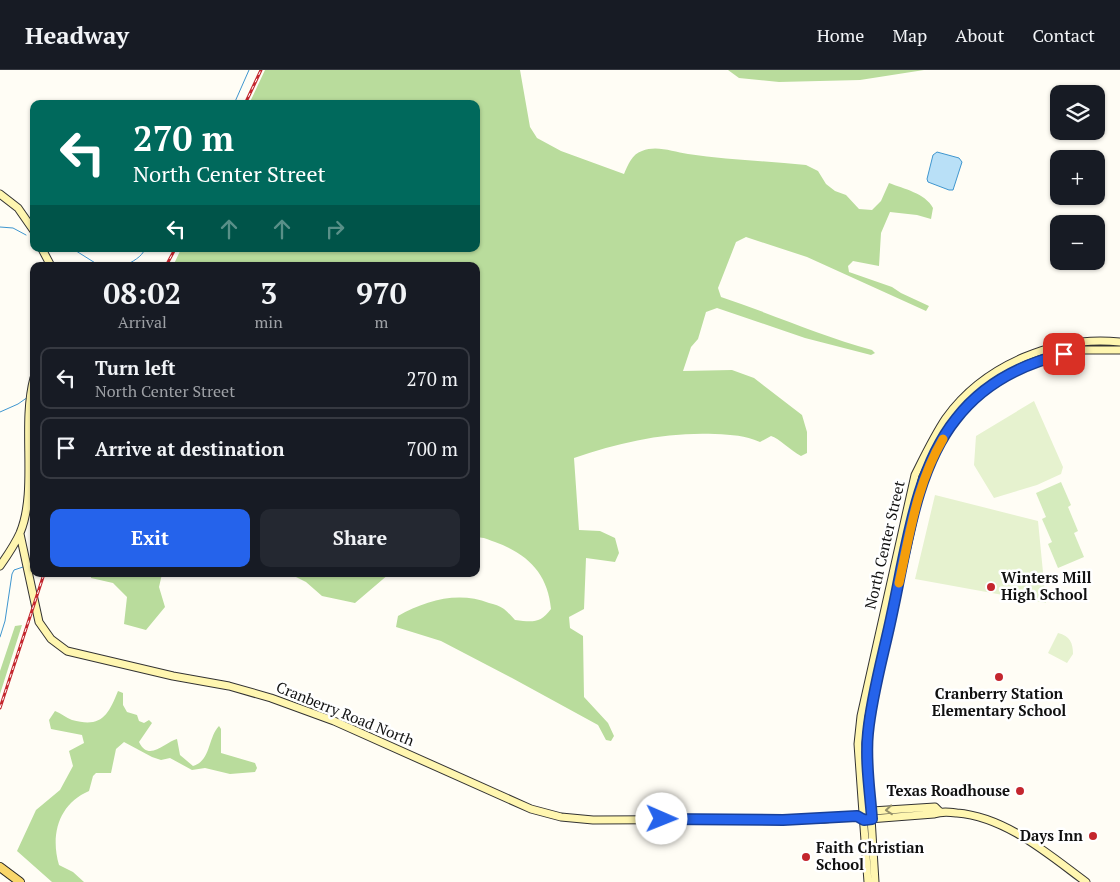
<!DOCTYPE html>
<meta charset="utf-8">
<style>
:root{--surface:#171b24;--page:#242831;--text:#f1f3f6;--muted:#9ea1a6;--line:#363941;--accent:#2563eb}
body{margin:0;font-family:"PT Serif",serif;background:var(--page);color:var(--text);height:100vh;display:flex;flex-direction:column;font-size:19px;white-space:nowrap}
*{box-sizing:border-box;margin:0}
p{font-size:16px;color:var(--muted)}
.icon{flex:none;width:28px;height:28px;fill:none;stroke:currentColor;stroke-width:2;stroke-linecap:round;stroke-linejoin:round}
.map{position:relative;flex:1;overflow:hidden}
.side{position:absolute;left:30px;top:192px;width:450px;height:315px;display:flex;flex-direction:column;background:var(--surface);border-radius:10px;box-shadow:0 1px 4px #0004}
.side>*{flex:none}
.hud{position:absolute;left:30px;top:30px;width:450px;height:152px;border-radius:10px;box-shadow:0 1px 4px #0004;background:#00695c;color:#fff;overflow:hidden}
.tools{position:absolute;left:1050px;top:15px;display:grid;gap:10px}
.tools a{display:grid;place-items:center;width:55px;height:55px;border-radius:10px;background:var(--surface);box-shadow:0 1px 4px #0004;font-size:25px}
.pin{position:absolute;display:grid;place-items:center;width:42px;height:42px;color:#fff;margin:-21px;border-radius:10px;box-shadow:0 2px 8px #0006}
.me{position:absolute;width:55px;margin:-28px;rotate:91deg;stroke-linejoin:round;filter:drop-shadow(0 0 4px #0008)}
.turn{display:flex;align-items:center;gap:18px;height:105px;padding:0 20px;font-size:22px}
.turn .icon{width:65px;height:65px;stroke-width:2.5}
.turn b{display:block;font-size:35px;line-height:42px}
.lanes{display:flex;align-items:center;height:48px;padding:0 20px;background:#0003;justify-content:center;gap:25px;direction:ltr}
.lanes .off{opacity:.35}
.eta{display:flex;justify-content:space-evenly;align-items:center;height:85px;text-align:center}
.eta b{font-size:30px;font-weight:700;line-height:35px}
.primary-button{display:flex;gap:10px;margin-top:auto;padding:10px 20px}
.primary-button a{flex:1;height:58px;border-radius:10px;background:var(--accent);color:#fff;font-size:20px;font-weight:700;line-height:58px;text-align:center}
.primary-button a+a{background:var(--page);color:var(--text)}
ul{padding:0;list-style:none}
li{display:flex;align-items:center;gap:15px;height:62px;margin:0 10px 8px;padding:0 10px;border:2px solid var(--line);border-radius:10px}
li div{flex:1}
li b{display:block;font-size:19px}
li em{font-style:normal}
header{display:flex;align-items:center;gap:30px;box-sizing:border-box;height:70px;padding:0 25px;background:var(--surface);border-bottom:1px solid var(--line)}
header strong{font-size:24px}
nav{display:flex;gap:28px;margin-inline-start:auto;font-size:18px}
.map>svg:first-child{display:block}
</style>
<header>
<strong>Headway</strong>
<nav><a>Home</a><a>Map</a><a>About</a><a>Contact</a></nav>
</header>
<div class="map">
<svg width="1120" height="812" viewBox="0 0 1120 812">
<rect width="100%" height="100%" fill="#fffdf5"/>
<path fill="#d5ebbd" d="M1061,412l10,23 -3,2 10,24 -4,2 10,24 -26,11 -10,-24 4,-2 -10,-23 4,-2 -10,-24z"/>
<path fill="#b9dc9c" d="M265,0h255l10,57 7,11 24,13 63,23c4,-9 8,-20 18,-23 15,-6 31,1 46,3 39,6 79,7 118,11l12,6 8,13 9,7 11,4 13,14 13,1 9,-9 8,-18c15,6 36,10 44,25l-2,11 -14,-4 -27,-3 -9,21 -2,33 -26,-5 -5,5 1,6 43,15 9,6 28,13 -3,5 -119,-54 -61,-20 -10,5 -18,46 3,9c51,17 100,39 151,53l3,3 -4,2 -66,-17 -88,-30 -11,4 -8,27 -7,8 -8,24 49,-1 22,8 48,37 5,17v21l-6,3c-10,-5 -22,-18 -30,-20l-11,6c-16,-7 -27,-7 -45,-8 -50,-2 -94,8 -141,24l5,72 21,1 15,7 4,15 -4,9 -29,-4 -2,51 -15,8 1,11 13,8 1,61 24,26 6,13 -3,5 -5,-1 -8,-15 -86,-47 -71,-37 -45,-14 2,-11c28,-16 61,-25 91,-13 5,1 11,3 15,6 4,3 7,7 11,11 17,2 25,4 36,-11 -3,-35 -23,-55 -56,-67 -6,-2 -12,-6 -19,-4v-272h-303l8,-17h295v-145h-227z
M728,0h196l-64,10 -81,2 -40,-4z
M91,504h71l-3,13 6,20 -19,23 -22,-6 3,-27 -14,-14 -22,-5z
M290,504h99l-34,29 -33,-7 -16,-14z
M22,555l-22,69v-23l15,-45z
M118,621l5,2v12l4,7 10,3 2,6 5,2 5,-3 3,3 -13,19c10,21 27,-1 38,-3l3,16 13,11c18,-5 15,-29 26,-40l2,3v24l34,10 2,5 -2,4 -25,2 -25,-6 -13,2 -22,-12 -9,2 -9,-3 -28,-15 -8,7 -5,24h-15l-3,3 -4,15c-30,13 -39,43 -30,74l14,7 11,10h-32l-35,-31 19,-41 24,-20 13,-24 -4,-15 15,-8 -2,-8 -31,-6 -2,-9 6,-9c6,2 11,7 17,9 29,8 36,-4 46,-29z"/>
<path fill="#e6f2cf" d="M1034,331l29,66 -2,7 -24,11 -43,13 -20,-33 2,-29z
M935,425l103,26 8,82 -131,-24z
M1058,563c12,3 15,10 15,21l-6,9 -19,-10z"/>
<path fill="#b9e0f7" stroke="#3f96cf" d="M937,82l22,6 3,4 -9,28h-4l-21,-8 -1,-3 6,-24z"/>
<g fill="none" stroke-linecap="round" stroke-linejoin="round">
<path stroke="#3f96cf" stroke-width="1" d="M234,34l15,-34
M0,157l13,1 13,7
M73,179l27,17
M124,196c8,-4 18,-9 21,-17
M0,342l18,-8 10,-7
M29,493l5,-2
M0,567l5,-16 7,-47 2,-4 9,-3"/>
<g stroke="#333" stroke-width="9">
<path id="secondary" d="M0,124l18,14 16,23
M42,179l9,17
M20,464l19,88 12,17 16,12 106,25 56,10 42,12 63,23 197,88 30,8 32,3 231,-1 33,-3 7,-4 8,-1 63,-4 5,5
M0,496c7,-10 15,-22 20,-33 18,-43 1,-107 14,-155
M869,749l65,-5c8,-3 15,-2 23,-1 49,4 91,41 129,69
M868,812l-10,-138 3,-28 54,-241c10,-20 19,-39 31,-57 38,-53 110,-83 174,-76
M875,812l-8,-129 3,-39 50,-226 15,-36 22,-35 21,-22 40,-26 46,-15 20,-4h36"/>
</g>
<g stroke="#222" stroke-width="10">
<path id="primary" d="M0,797l20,15"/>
</g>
<use href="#secondary" stroke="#fff6b0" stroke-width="7"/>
<use href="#primary" stroke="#f9d66b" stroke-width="8"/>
<g stroke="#c4262e" stroke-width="3">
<path id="rail" d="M245,34l16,-34
M166,196l9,-17
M0,638l44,-134"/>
</g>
<use href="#rail" stroke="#fff" stroke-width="1" stroke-dasharray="4" stroke-linecap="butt"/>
</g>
<defs><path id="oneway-chevron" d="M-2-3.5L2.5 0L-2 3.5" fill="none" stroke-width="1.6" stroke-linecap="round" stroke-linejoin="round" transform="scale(1.25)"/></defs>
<use stroke="#948f68" href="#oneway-chevron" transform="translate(889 740) rotate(175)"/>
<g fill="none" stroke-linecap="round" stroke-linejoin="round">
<g stroke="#184099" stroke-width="12">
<path id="route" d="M662,749l121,1 74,-4 7,4 8,-1c-2,-28 -7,-58 -4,-86 4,-40 16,-80 24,-119 14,-63 23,-144 64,-195 27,-35 66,-55 108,-65"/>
</g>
<use href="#route" stroke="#2563eb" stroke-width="9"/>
<path stroke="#f59e0b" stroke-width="9" d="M899,513c11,-50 18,-100 44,-144"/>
</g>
<g fill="#c4262e" stroke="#fff" stroke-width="2">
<circle cx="991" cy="517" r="5"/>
<circle cx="999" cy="607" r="5"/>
<circle cx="1020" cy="721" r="5"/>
<circle cx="1093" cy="766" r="5"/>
<circle cx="806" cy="787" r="5"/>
</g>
<g text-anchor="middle" stroke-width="5" stroke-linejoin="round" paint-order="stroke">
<g font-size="15" fill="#111" stroke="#fff">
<text transform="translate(885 475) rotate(-77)" y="5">North Center Street</text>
<text transform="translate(345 644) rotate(22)" y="5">Cranberry Road North</text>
</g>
<g font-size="15" font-weight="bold" fill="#111" stroke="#fff" text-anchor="start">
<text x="1001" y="513">Winters Mill<tspan x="1001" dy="17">High School</tspan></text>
<text x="999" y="629" text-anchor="middle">Cranberry Station<tspan x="999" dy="17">Elementary School</tspan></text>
<text x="1010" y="726" text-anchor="end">Texas Roadhouse</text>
<text x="1083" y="771" text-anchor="end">Days Inn</text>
<text x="816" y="783">Faith Christian<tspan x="816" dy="17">School</tspan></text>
</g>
</g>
</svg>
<div class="tools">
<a><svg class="icon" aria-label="layers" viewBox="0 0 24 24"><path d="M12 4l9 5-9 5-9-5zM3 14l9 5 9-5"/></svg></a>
<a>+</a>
<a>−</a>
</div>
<div class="pin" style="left:1064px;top:284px;background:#d93025"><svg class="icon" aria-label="arrive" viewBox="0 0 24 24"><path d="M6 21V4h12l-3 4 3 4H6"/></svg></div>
<svg class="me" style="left:662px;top:749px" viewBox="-20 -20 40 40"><circle r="19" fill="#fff"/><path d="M0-13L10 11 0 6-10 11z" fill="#2563eb"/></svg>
<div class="hud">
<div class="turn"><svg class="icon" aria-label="left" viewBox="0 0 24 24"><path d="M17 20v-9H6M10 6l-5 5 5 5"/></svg><div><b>270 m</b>North Center Street</div></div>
<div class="lanes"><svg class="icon" aria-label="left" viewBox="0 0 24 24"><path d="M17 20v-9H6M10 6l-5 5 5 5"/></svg><svg class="icon off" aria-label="ahead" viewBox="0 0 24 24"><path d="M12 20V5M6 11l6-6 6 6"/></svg><svg class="icon off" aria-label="ahead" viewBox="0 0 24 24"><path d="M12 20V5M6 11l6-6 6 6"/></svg><svg class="icon off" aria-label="right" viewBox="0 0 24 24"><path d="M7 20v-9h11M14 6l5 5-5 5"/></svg></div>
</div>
<section class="side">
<div class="eta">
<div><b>08:02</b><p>Arrival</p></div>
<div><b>3</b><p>min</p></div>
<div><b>970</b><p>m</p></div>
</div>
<ul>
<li><svg class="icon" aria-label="left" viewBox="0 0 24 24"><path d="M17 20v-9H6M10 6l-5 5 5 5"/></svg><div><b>Turn left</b><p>North Center Street</p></div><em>270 m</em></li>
<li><svg class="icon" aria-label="arrive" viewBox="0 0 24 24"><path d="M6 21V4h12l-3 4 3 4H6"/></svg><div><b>Arrive at destination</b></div><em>700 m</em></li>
</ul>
<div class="primary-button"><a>Exit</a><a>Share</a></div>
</section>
</div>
